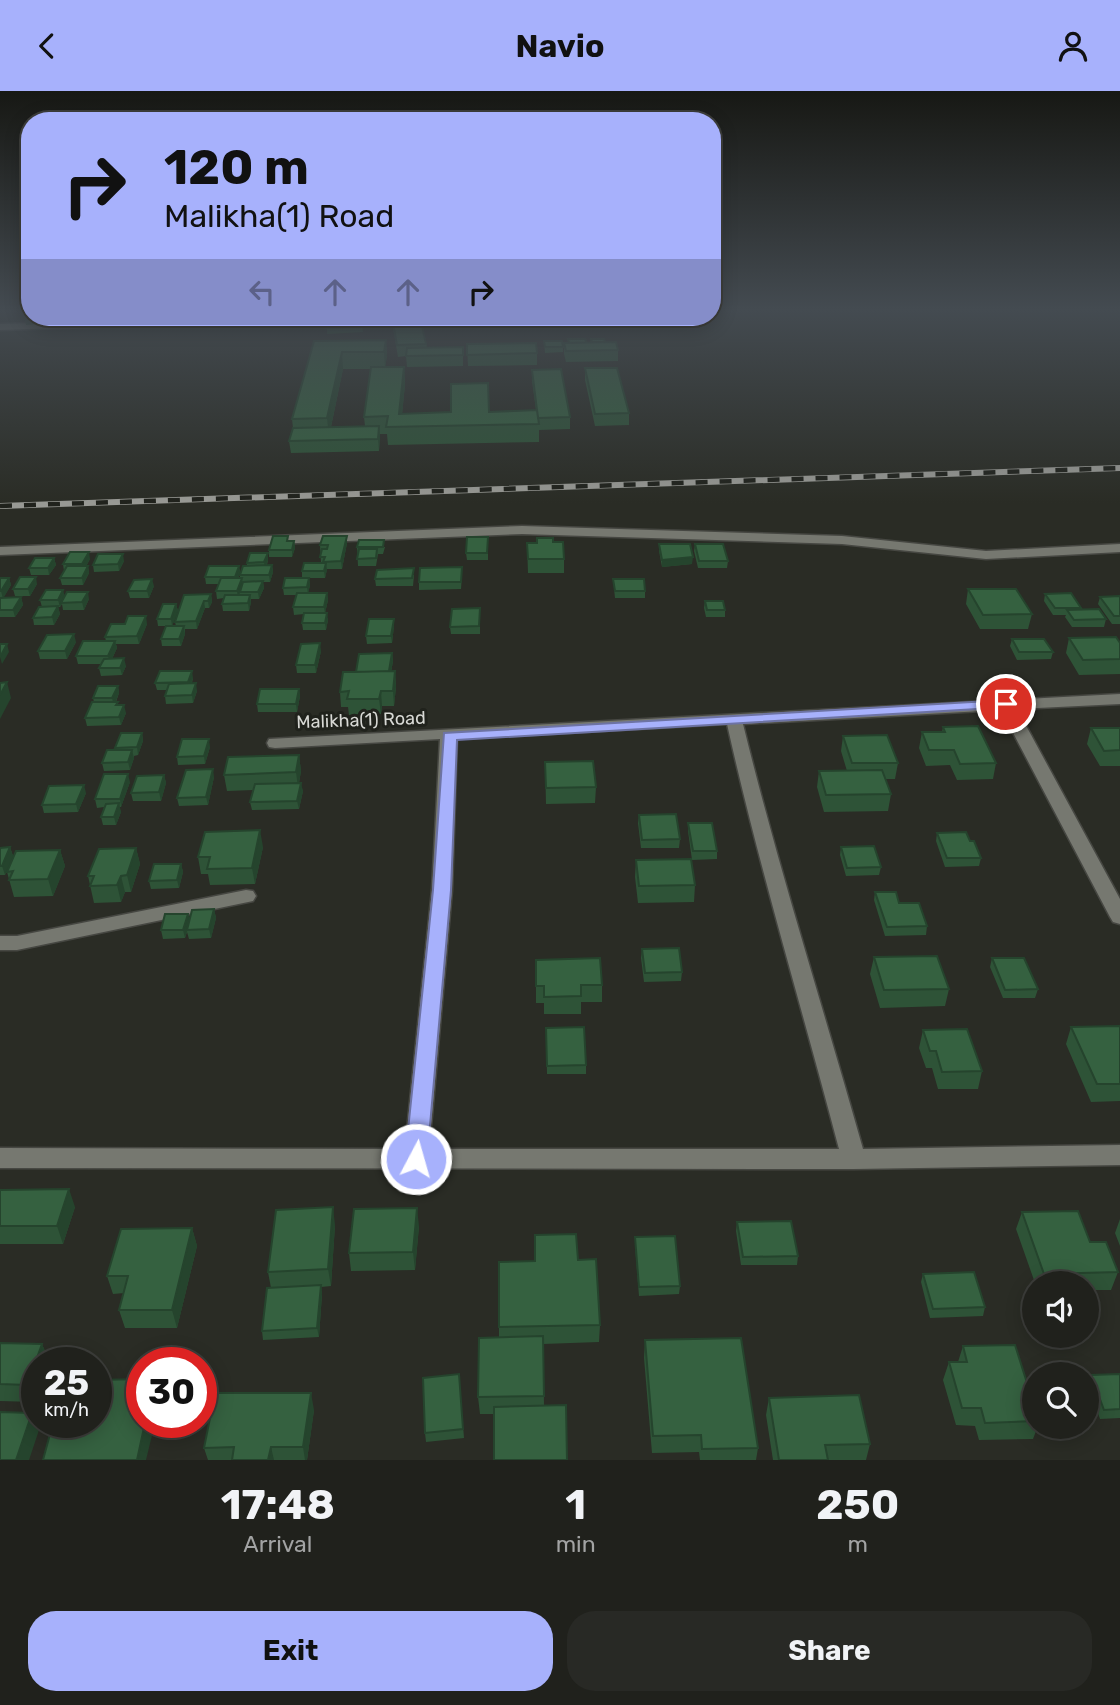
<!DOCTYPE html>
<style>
:root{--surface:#20211c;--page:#282925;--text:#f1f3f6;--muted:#a2a3a3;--line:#3d3e3b;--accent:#a7b1fc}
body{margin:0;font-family:Rubik,sans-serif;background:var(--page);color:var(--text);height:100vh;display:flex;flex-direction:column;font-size:26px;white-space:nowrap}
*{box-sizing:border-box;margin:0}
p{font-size:23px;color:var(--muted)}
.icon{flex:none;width:38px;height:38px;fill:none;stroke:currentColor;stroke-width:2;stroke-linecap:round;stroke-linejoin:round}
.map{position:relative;height:1369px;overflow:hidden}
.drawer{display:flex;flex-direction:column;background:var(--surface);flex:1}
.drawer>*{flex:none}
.banner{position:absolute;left:21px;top:21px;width:700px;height:214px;border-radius:28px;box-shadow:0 4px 18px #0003,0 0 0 2px var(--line);background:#a7b1fc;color:#111;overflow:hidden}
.buttons{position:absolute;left:1022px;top:1180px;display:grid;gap:14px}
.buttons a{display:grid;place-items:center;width:77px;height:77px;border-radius:50%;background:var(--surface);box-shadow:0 4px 18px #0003,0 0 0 2px var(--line);font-size:35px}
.speed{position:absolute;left:21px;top:1256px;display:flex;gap:14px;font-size:35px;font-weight:700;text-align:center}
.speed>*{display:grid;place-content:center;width:91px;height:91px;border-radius:50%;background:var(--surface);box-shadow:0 4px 18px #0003,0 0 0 2px var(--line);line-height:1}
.speed small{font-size:18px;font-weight:400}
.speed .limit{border:10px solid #d22;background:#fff;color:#111}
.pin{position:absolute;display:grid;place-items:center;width:60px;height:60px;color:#fff;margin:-30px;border:4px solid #fff;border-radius:50%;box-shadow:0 2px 7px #0007}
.me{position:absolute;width:77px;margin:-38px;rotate:6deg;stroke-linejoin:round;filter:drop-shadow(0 0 5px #0008)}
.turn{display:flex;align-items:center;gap:24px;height:147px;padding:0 28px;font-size:32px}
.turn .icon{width:91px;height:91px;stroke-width:2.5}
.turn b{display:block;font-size:49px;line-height:60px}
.lanes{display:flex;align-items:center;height:66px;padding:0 28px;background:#0003;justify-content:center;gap:35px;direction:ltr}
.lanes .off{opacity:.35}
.eta{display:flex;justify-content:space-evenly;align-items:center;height:119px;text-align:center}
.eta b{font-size:42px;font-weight:700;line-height:49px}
.action{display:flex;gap:14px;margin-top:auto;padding:14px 28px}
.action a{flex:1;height:80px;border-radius:28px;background:var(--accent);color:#111;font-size:28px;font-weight:700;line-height:80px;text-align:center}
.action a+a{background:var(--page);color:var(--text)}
header{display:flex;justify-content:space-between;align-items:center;height:91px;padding:0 28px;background:var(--accent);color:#111;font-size:32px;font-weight:700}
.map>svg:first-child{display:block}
</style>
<header><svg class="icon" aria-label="back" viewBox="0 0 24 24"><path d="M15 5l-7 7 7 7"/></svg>Navio<svg class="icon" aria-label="person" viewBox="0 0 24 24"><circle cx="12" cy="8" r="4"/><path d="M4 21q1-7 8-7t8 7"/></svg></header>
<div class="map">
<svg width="1120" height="1369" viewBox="0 0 1120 1369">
<rect width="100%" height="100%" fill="#2a2c25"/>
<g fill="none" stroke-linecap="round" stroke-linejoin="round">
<g stroke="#464742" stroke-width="3">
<path id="street" d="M228,226l-22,6 -206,7v-6z
M522,435l320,10 144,15 134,-7v8l-134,7 -144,-15 -320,-10 -522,21v-8z
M1120,603v10l-103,5 103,190v25l-7,-2 -3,-5 -109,-207 -258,14c35,143 80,283 120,425l257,-4v20l-266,4 -854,-1v-20l405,1 27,-259 8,-151 -165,9 -6,-1 -2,-4 2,-4zM727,633c32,143 75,284 112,425h-410l23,-259 5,-151z
M246,799l7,1 3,5 -3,5 -236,49h-17v-14h17z"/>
</g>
<use href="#street" fill="#767870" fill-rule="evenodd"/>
<g stroke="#989994" stroke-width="6">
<path id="rail" d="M0,415l1120,-38"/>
</g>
<use href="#rail" stroke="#20221c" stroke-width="4.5" stroke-dasharray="12" stroke-linecap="butt"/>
</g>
<path fill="#2e5337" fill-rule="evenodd" d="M122,226h24l-2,2 -22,1z
M391,226h29l7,30h36v19l-56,1 -1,-11 -8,1z
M426,226h13l1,10h-14z
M44,227l-4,6 -14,1 -1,-6z
M362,229l1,12 -36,2v-6z
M568,248l19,4h3l1,-4 14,3 13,8v11l-52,1 -2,-8v-11h4z
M386,249l1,16 -2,11h19l1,17 -3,30 134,-4 -4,-29v-11l38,47v12l-31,1v12l-151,3 -1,-11h-7l-1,17 -88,2 -2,-12 4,-13 -1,-9 22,-78zM343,278h28l-7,48 1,9 -34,1z
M544,250l19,6v5l-18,1z
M467,253l70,9v12l-69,1z
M585,277l44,45v12l-34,1 -10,-46z
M347,445v7l-5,26h-15l-2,9h-16l1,7 -2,8h19l1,7 -3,13 3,7 -2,10h-23l-1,-7 2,-9 -10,1 -1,-8 3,-12h-12l-1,-7 19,-10v-7l19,-8 -1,-18z
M488,446v23h-21l-1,-7z
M289,450h5l1,7 -3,9h-23v-7z
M553,451l11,17v14h-36l-1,-30z
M659,453l33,20 -30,3 -3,-16z
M695,453l33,17 -1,7h-29l-4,-17z
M357,456h28l-2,7h-5l-2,12h-18z
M268,462v7l-1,5h5l1,7 -3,10h-7l1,6 -5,11h-8v3l-2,9h-26l-1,-7 2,-6 -7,1 -1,-8 3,-7h-13l-1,-7 34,-11 1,7 -2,5h2v-3l7,-9v-3z
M54,467l2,7 -7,10h-18l-2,-7z
M90,468l-4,7h2l1,7 -6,12h-21l-2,-7 4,-7 -1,-7z
M124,470l-5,10 -25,1 -1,-7z
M414,484l-1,11h-37l-1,-7z
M462,484l-1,14 -42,1v-8z
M0,487h9l2,7 -8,13 18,-1 2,8 -8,12h-15z
M613,488l32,12v7h-30z
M37,493l-7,12h-15l-2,-7z
M154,495l-5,12h-19l-2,-7z
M968,498l64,25 -4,15h-48l-14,-25z
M211,503l1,8 -3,6h-4l-8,21h-12v5l-4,12h-19l-1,-7 15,-13 -1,-4z
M1045,503l36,14v1l25,10 -2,8h-32l-7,-10 1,-2h-13l-9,-14z
M1120,505v28h-8l-14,-20 2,-7z
M89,508l-5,11h-21l-1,-6 -2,3h-2l2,7 -6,11h-20l-1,-7 9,-11 -2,-7z
M705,510l20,9v7h-19l-2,-9z
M176,513l2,7 -6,15h-14l-1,-7z
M480,517v26h-29l-1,-7z
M147,533l-8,20h-23l1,4 -5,11 14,7 -4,9 -21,1 -2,-8 2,-4h-23l-2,-8 30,-15 -1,-4z
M394,535l-2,17 -25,1 -1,-8z
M1069,547l51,5v31l-41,1 -13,-22z
M1012,548l41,13 -2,7 -34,1 -7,-14z
M76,551l-9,17h-27l-2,-8z
M321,560l-5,22h-19l-1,-8z
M392,562l1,8 -2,11 4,-1 1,16 -2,19h-12l-1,8 -32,1 -1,-8h-7l-1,-15z
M193,587l-1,5 5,8 -4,12 -27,1 -1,-8 2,-6h-10l-2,-7z
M118,595l1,7 -3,9h2v3l8,8 -5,12 -34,1 -2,-8 9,-16 -1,-4z
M299,598l1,7 -3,16h-39l-1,-8z
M943,636l53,36 -3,16 -36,1 -7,-15 -24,1 -7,-18 3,-16h20z
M1091,637h29v38h-20l-13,-22z
M142,642l1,8 -5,14 -4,1v2l-4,12 -26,1 -2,-8 14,-13 -1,-2z
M843,645l55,27 -3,16h-10l6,15 -3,17 -64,1 -7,-25 2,-16h28l-6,-20z
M210,656l-5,17 -27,1 -1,-8z
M299,664l2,16 -2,12 4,8 -4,18 -47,1 -2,-8 3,-12 -26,1 -3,-16z
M545,671l51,25 -1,16 -49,1z
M164,684l2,8 -5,18h-28l-2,-8z
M214,686l-6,28 -29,1 -2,-8z
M130,691l-9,25h-2l2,5 -5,13h-13l-2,-8 3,-10 -7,1 -2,-9z
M86,702l-8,19 -34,1 -2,-8z
M639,724l41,24 -1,9h-38l-3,-25z
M688,732l29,28v8l-25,1 -4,-29z
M937,742l33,8 11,17 -2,8 -34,1 -9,-26z
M10,756l3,9 -8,19h-5v-27z
M263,756l-8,37 -45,1 -2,-11h-7l-3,-17z
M841,756l40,20 -2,8 -33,1 -6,-21z
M136,757l4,16 -9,28h-6l-4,10 -27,1 -6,-27z
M60,759l5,16 -12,30 -39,1 -7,-25z
M636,769l59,25 -1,17 -56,1 -3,-26z
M181,773l2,8 -4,16 -28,1 -2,-8z
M875,801l24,11 28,23 -1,9 -41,1 -11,-36z
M214,818l2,9 -5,20 -22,1 -2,-7 -2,6 -22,1 -2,-9 27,-16 1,6z
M642,858l40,23 -1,9 -37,1 -3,-24z
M874,866l75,32 -4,17 -65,2 -10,-34z
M992,867l46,31 -3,9h-32l-13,-31z
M536,869l66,25v17h-21v12h-37v-11h-8z
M1120,935v75l-29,1 -25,-58 5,-17z
M546,937l40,37v9h-39z
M923,939l59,41 -4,18h-40l-6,-21h-6l-7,-20z
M0,1099l75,17 -12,37h-63z
M1022,1121l68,30 28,30 -7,18h-24v-7h-52l-19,-54z
M1120,1128v27l-5,-13z
M737,1131l61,34 -1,9h-56l-5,-34z
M335,1134l-4,61 -10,1 1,7 -3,43 -56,3 -1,-9 9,-43 -3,-16z
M419,1135l-4,44 -64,1 -2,-18z
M192,1137l5,18 -20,82h-52l-6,-18 5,-17 -11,1 -6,-18z
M635,1146l45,49 -1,8 -40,2 -4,-50z
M578,1169l22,65 -1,17 -56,2 1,62 -50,8h-14l-2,-17 21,-59v-11z
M923,1183l62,33 -2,9 -53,2 -9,-36z
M645,1249l113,108 -2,12h-56l-1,-8 -47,1 -8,-95z
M0,1252l42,1 7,17 -12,2v33l-2,6 -35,-1z
M963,1255l71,59v21h4l-5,13 -54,1 -4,-14 -19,-1 -13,-45 6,-18h9z
M459,1283l5,64 -38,4 -1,-9z
M1120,1283v44l-20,1 -12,-35 3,-9z
M769,1307l101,46 -4,16h-93l-7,-45z
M314,1319l-7,50h-99l-4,-12z"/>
<path fill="#25442d" d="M40,226h4v1l-4,6 -1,-5z
M386,249l1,16 -2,12 -1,-16z
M342,261l1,17 -14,67 -2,-18z
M404,276l1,17 -4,43 -2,-13z
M379,335l1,12 -1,13 -1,-12z
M347,445v7l-5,26 -1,-8z
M294,450l1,7 -3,9v-7z
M89,461l1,7 -6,12 -2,-7z
M268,462v7l-3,9 -1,-7z
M123,463l1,7 -5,10 -1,-7z
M693,466l-1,7 -30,3v-7z
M54,467l2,7 -7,10 -1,-7z
M326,472l1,7 -2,8 -1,-7z
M272,474l1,7 -3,10 -1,-7z
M88,475l1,7 -6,12 -1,-7z
M239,475l1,7 -4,11 -1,-7z
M36,486l1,7 -7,12 -2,-7z
M9,487l2,7 -8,14 -2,-8z
M242,487l1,7 -5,13 -1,-7z
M309,487l1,7 -2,10 -1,-8z
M152,488l2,7 -5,12 -2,-7z
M263,490l1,7 -5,11 -1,-7z
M63,499l2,7 -5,10 -2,-7z
M88,501l1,7 -5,11 -2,-8z
M327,502l1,7 -3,14 -1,-7z
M211,503l1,8 -3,6 -1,-7z
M250,504l1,7 -2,9 -1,-8z
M21,506l2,8 -8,12 -2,-7z
M204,510l1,7 -8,21 -1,-8z
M176,513l2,7 -6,15 -1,-7z
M58,515l2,8 -6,11 -2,-8z
M327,522l1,7 -2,10 -1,-7z
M146,525l1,8 -8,20 -2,-8z
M394,528v7l-2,17 -1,-7z
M184,535l1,8 -4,12 -2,-7z
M74,543l2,8 -9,17 -2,-8z
M115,550l2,7 -7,15 -2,-7z
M320,552l1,8 -5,22 -1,-8z
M7,553l2,8 -7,12 -2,-7z
M392,562l1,8 -3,18 -1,-8z
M124,567l2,8 -4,9 -2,-7z
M192,580l1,7 -4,12 -1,-8z
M395,580l1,16 -2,19 -1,-15z
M7,591l4,16 -11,21v-24z
M196,592l1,8 -4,12 -1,-8z
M118,595l1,7 -5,13 -2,-8z
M299,598l1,7 -3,16 -1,-8z
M381,600l1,15 -1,8 -2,-15z
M124,614l2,8 -5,12 -2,-8z
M142,642l1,8 -5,14 -1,-8z
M209,648l1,8 -5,17 -1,-8z
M132,659l2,8 -4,12 -2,-8z
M299,664l2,16 -3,17 -2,-16z
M213,678l1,8 -6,28 -2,-8z
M128,683l2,8 -9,25 -1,-8z
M164,684l2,8 -5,18 -2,-9z
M301,692l2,8 -4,18 -2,-8z
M84,694l2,8 -8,19 -2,-8z
M119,712l2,9 -5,13 -2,-8z
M260,739l3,17 -8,37 -3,-16z
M10,756l3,9 -8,19 -3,-9z
M136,757l4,16 -9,28 -4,-17z
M60,759l5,16 -12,30 -5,-17z
M181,773l2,8 -4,16 -2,-8z
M121,785l4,16 -4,10 -4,-17z
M214,818l2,9 -5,20 -2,-9z
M188,823l2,8 -5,16 -2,-8z
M69,1098l6,18 -12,37 -6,-18z
M333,1116l2,18 -4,61 -3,-17z
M417,1117l2,18 -4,44 -2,-18z
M192,1137l5,18 -20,82 -5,-18z
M321,1194l1,9 -3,43 -2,-9z
M42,1253l7,17 -1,2h-11v33l-2,6 -8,-17z
M311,1302l3,17 -7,50h-2l-2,-13z
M32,1322l7,17 -10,30h-13z
M145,1332h10l-9,37h-9z
M271,1356l3,13h-6z"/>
<path fill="#356140" stroke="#25442d" stroke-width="2" d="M30,222v4h10l-1,2h-14z
M330,226h21v3h11l1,7 -36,1z
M392,226h28l6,27 -29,1z
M426,226h13l1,4h-14z
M568,248h17l2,4h-18z
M591,248h13l1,3h-13z
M386,249l-2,12h-42l-15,66 -35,1 22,-78z
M544,250h18l1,6h-18z
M616,251l2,8 -52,1 -2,-8z
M536,252l1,10 -70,2v-11z
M463,256v8l-57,1 1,-8z
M371,276h33l-5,47 52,-2v-28l37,-1 1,29 48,-2 2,14 -153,3 2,-11 -24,1z
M585,277h32l12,45 -34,1z
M561,278l9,48 -32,1 -6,-48z
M379,335l-1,13 -89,2 4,-13z
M273,445h15l-1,5h7l-2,9h-23z
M323,445h24l-6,25 -18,1 2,-5h-5l2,-8h5l1,-4h-8z
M467,446h21l-1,16h-21z
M537,447h16v4h10l1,17h-36l-1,-16h10z
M359,449h25l-1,7h-26z
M659,453h31l3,13 -31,3z
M695,453h28l5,17h-29z
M359,458h18l-1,9 -19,1z
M70,461h19l-7,12h-19z
M250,462h18l-4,9 -17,1z
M98,463h25l-5,10 -25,1z
M35,467h19l-6,10h-19z
M304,472h22l-2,8h-22z
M272,474l-3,10h-29l3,-9z
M67,475h21l-6,12h-22z
M209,475h30l-4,11h-30z
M462,476l-1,15h-42l1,-14z
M414,477l-2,10 -37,1 2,-9z
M20,486h16l-8,12h-15z
M0,487h9l-8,13h-1z
M221,487h21l-5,13h-21z
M285,487h24l-2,9 -24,1z
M152,488l-5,12h-19l6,-11z
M613,488h31l1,12h-30z
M263,490l-5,11h-18l3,-10z
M968,498h48l16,25 -49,1z
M46,499h17l-5,10h-18z
M67,501h21l-6,10 -21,1z
M297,502h30l-3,14h-31z
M1071,502l10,15h-26l-10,-14z
M211,503l-3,7h-4l-8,20 -21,1 9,-27z
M225,504h25l-2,8 -26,1z
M1120,505v20h-6l-14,-19z
M21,506l-8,13h-13v-12z
M705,510h18l2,9h-18z
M163,513h13l-5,15h-14z
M58,515l-6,11 -19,1 6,-11z
M480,517l-1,18 -29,1 2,-18z
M1099,518l7,10 -32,1 -7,-10z
M304,522h23l-2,10h-23z
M128,525h18l-9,20 -32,1 6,-13h14z
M369,528h25l-3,17h-25z
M166,535h18l-5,13h-18z
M74,543l-9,17h-27l9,-16z
M1116,546l4,6v16l-37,1 -14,-22z
M1012,548h32l9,13h-34z
M83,550h32l-7,15h-32z
M320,552l-5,22h-19l5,-21z
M0,553h7l-7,13z
M392,562l-3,18 -33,1 3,-18z
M124,567l-4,10h-21l5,-9z
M160,580h32l-4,11 -33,1z
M395,580l-2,20h-12l-2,8h-32l2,-8 -9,1 3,-20z
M7,591l-7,13v-12z
M196,592l-4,12 -27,1 4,-12z
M98,595h20l-6,12h-19z
M260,598h39l-3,15h-39z
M92,611h26l-2,3h8l-5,12 -34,1z
M978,635l18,37 -36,1 -6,-14h-25l-7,-18h23l-2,-5z
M1091,637h29v22l-16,1z
M121,642h21l-5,14 -22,1z
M887,644l11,28h-46l-9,-27z
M182,648h27l-5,17 -27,1z
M107,659h25l-4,12 -26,1z
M299,664l-3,17 -72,3 4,-18z
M593,670l3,26 -50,1 -1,-26z
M213,678l-7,28 -29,1 9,-28z
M882,679l9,24 -65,1 -7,-24z
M104,683h24l-8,25h-25z
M164,684l-5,17 -28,1 6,-17z
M301,692l-4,18 -47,1 5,-18z
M84,694l-8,19 -34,1 7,-19z
M119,712l-5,14h-13l5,-13z
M676,723l4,25 -38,1 -3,-25z
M688,732h24l5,28h-24z
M260,739l-8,38 -45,1 3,-12h-12l7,-25z
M966,741l4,9h4l7,17h-34l-10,-25z
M874,755l7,21 -34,1 -6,-21z
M10,756l-8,19h-2v-18z
M136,757l-9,27 -6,1 -4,9 -27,1 4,-10h-6l11,-27z
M60,759l-12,29 -39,1 4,-9 -6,1 9,-21z
M691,768l4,26 -56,1 -3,-26z
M154,773h27l-4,16 -28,1z
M875,801h21l3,11h20l8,23 -40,1z
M214,818l-5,20 -22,1 5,-20z
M165,823h23l-5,16h-22z
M679,857l3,24 -37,1 -3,-24z
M937,865l12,33 -65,1 -10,-33z
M600,867l2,27h-21v11l-37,1v-11h-8v-26z
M992,867h32l14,31 -33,1z
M1120,935v58h-23l-26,-57z
M584,936l2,38 -39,1 -1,-38z
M967,938l15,42 -40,1 -6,-21h-6l-7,-21z
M69,1098l-12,37h-57v-36z
M333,1116l-5,62 -60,3 8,-62z
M417,1117l-4,44 -64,1 5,-44z
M1078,1120l12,31h16l12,30 -74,2 -22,-62z
M791,1130l7,35 -55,1 -6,-35z
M192,1137l-20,82h-53l9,-34h-21l14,-47z
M576,1143l2,26 18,-1 4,66 -101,2v-65l36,-1v-26z
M675,1145l5,50 -41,1 -4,-50z
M974,1181l11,35 -52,2 -10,-35z
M321,1194l-4,43 -55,3 5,-43z
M543,1245l1,60 -66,1 1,-59z
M741,1247l17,110 -56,1 -1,-14 -48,1 -8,-96z
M0,1252l42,1 -15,41 -27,-1z
M1015,1254l19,60v16l-49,2 -4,-15h-19l-13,-46h18l-4,-16z
M459,1283l4,55 -38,4 -2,-55z
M1120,1283v35l-16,1 -13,-35z
M142,1288v44h3l-8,37h-94l10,-37h43v-43z
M215,1302h96l-8,54h-32l-3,13h-36l2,-13 -30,1z
M859,1304l11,49 -45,1 3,15h-49l-10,-62z
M566,1314l1,55h-73v-53z
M0,1321l32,1 -16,47h-16z"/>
<linearGradient id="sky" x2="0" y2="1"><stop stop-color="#171814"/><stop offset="0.53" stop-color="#444b51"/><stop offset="1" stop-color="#444b51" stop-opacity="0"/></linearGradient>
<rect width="1120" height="412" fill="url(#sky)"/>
<path fill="#a7b1fc" stroke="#6d73a4" stroke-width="2" d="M1006,609l7,4 -2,3 -554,33 -6,150 -24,269 -3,6 -8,2 -8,-2 -3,-6 28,-269 11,-157z"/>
<g text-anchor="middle" stroke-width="6" stroke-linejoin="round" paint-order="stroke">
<g font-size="18" fill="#d8d9d5" stroke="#20221c">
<text transform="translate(361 629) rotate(-2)" y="6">Malikha(1) Road</text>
</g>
</g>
</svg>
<div class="buttons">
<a><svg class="icon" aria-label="sound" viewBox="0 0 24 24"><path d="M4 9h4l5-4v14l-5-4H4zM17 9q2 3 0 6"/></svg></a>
<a><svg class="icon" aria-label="search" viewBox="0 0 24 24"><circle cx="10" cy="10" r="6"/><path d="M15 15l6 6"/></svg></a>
</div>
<div class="speed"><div>25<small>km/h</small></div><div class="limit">30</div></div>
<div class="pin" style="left:1006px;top:613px;background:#d93025"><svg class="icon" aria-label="arrive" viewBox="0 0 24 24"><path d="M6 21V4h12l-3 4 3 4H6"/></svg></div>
<svg class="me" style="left:416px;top:1068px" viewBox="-20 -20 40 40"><circle r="17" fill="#a7b1fc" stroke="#fff" stroke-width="3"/><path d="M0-11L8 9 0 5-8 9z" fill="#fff"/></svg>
<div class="banner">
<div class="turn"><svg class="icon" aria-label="right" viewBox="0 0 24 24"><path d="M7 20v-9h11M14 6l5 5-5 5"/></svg><div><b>120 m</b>Malikha(1) Road</div></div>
<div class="lanes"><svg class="icon off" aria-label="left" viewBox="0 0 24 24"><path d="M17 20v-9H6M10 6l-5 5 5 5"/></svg><svg class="icon off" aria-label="ahead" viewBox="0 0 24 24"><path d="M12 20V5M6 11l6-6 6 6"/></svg><svg class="icon off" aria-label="ahead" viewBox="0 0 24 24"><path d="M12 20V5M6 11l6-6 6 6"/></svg><svg class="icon" aria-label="right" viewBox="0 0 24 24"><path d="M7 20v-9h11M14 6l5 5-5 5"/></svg></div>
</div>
</div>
<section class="drawer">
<div class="eta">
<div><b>17:48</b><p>Arrival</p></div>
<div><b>1</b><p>min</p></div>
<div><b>250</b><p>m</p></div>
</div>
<div class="action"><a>Exit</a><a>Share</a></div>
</section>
